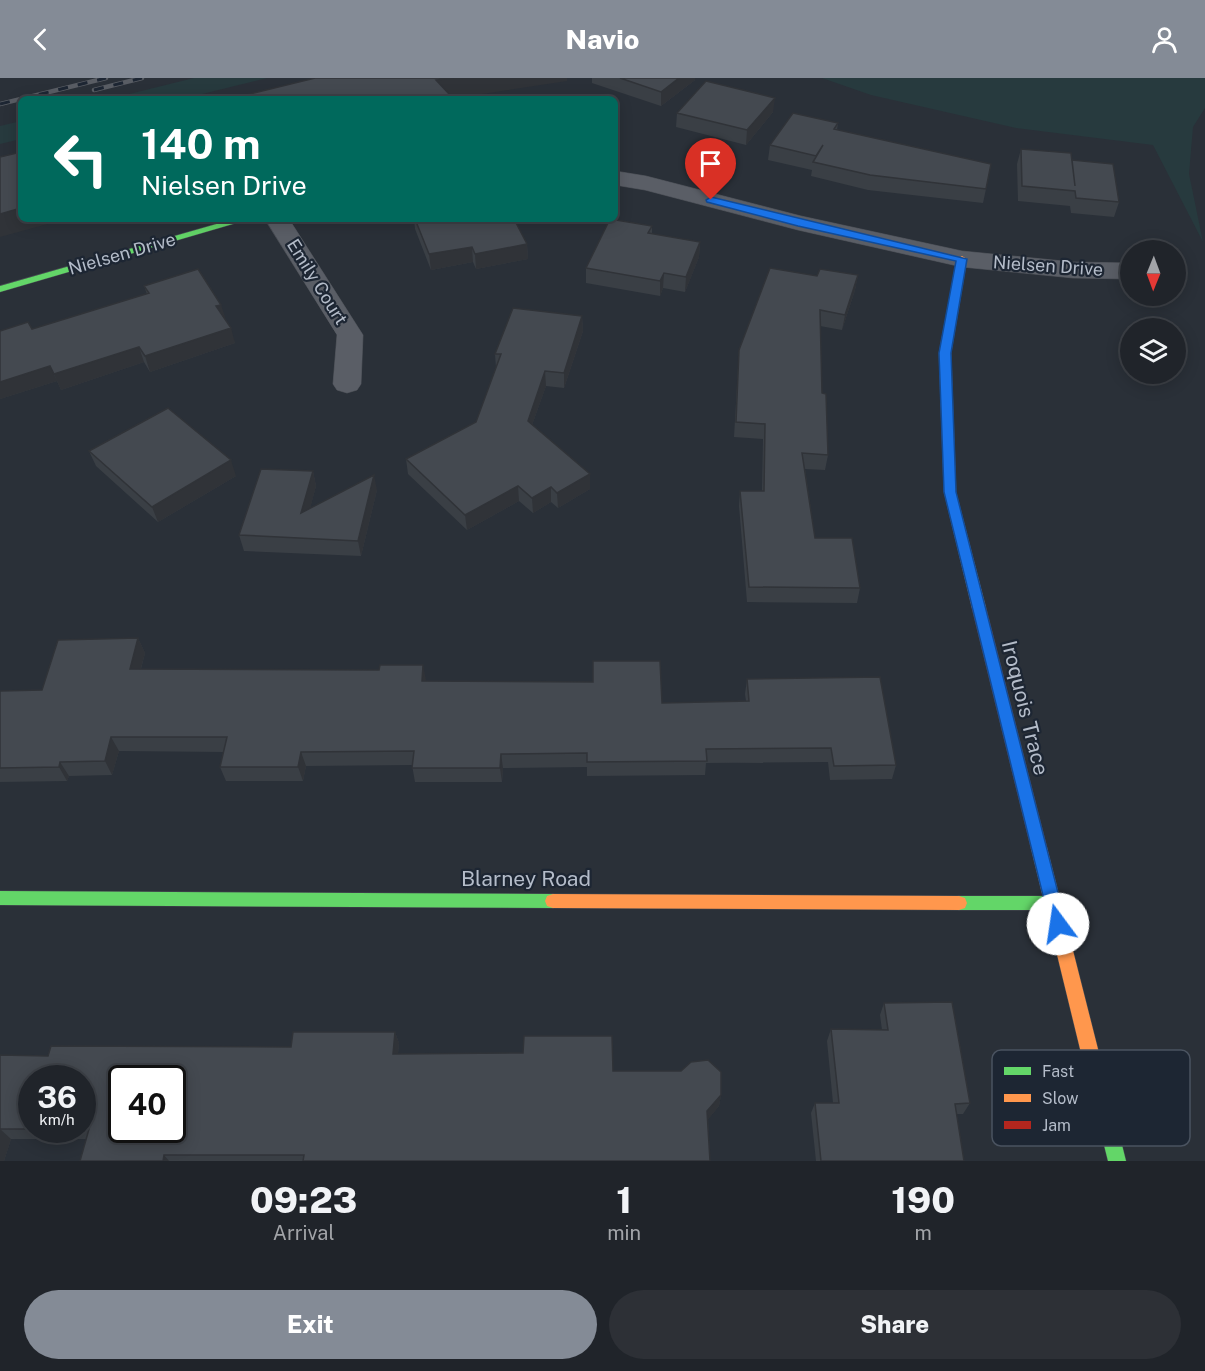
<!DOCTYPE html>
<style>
:root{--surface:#20242a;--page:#2d3036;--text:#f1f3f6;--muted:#a2a4a8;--line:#3d4147;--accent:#848b96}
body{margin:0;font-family:"Public Sans",sans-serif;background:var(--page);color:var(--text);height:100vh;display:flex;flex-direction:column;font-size:22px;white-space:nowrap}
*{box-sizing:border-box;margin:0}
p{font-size:20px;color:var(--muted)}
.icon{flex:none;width:33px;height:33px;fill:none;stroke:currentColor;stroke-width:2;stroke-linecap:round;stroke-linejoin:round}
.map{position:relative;height:1083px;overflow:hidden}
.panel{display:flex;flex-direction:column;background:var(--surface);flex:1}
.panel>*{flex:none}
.top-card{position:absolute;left:18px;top:18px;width:600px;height:126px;border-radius:9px;box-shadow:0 3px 15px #0003,0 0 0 2px var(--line);background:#00695c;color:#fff;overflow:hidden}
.needle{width:39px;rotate:181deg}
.controls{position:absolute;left:1120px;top:162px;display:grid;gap:12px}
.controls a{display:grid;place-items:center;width:66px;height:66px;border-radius:50%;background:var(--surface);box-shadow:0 3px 15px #0003,0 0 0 2px var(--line);font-size:30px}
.speed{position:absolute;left:18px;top:987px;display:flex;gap:12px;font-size:30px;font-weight:700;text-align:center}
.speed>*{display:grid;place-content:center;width:78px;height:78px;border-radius:50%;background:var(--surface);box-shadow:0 3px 15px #0003,0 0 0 2px var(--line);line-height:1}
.speed small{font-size:15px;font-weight:400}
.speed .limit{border:3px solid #111;border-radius:9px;background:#fff;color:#111}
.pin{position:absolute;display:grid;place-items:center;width:51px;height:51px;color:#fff;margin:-62px -26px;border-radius:50% 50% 50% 0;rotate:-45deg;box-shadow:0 0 6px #0007}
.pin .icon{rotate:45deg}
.me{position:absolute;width:66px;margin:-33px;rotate:346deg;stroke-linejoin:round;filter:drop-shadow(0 0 4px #0008)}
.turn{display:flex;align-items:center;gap:21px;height:126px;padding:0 24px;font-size:27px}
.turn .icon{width:78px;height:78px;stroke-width:2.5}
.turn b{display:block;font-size:42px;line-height:51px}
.eta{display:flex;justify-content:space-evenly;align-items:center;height:102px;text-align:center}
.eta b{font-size:36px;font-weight:800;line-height:42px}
.cta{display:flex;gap:12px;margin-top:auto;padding:12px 24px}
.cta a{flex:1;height:69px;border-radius:36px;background:var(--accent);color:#fff;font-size:24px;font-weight:800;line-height:69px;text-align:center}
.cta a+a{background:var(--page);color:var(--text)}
header{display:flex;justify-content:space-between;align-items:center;height:78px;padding:0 24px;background:var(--accent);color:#fff;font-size:27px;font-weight:800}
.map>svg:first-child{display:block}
</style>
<header><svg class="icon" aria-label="back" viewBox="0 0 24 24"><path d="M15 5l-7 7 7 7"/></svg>Navio<svg class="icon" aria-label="person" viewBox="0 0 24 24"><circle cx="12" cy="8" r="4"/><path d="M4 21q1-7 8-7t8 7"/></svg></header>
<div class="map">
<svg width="1205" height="1083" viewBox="0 0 1205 1083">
<rect width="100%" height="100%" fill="#2a3038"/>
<path fill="#273a3e" d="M194,0h73l-85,21h-73z
M822,0h383v30l-12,19 -4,47 14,68 -50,-97 -137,-17 -145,-33z
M21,43v18l-21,5v-18z"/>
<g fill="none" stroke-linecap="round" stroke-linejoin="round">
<g stroke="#484c53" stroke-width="1">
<path id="street" d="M615,93l31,5 155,40 161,35 111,11 58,1v16l-58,-1 -111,-11 -164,-37 -153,-40 -30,-5z
M265,141h24l74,116 -2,49 -4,6 -10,3 -10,-3 -4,-6 4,-49z"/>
</g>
<g stroke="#484c53" stroke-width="1">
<path id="fast" d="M234,141h16l-250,73v-6z
M0,813l553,3 6,2 2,5 -2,5 -6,2 -553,-3z
M959,818h93l6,2 2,5 -2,5 -6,2h-93l-6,-2 -2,-5 2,-5z
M1090,966l6,3 3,6 27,108h-18l-27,-108 3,-6z"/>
</g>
<g stroke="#484c53" stroke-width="1">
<path id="slow" d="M962,178l5,3 -16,94 5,139 30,116 -7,5 -7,-5 -28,-116 -5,-139 18,-94z
M1039,763l5,2 3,5 52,205 -3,6 -6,3 -6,-3 -3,-6 -50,-205 3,-5z
M553,816l406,2 6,2 2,5 -2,5 -6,2 -406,-2 -6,-2 -2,-5 2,-5z"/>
</g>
<g stroke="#484c53" stroke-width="1">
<path id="jam" d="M979,525l7,5 61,240 -3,5 -5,2 -5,-2 -3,-5 -59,-240z"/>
</g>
<use href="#street" fill="#5a5e66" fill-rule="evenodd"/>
<use href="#fast" fill="#63d668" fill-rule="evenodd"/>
<use href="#slow" fill="#ff974d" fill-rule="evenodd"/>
<use href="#jam" fill="#b3261e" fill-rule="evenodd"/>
<g stroke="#595d64" stroke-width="4.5">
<path id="rail" d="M94,12l48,-12
M0,26l106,-26"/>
</g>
<use href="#rail" stroke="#1d2633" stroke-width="3" stroke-dasharray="10" stroke-linecap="butt"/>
</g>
<path fill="#3a3f45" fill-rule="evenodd" d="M592,0h103v2l-34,26 -69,-23z
M773,34l-27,33 -70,-18 1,-14z
M838,45l-1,7 149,59 -3,14 -115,-13 -57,-14 1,-6 -44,-10 2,-15z
M1021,71l51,13 47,40 -5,15 -43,-4 -1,-7 -52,-5 -1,-37z
M414,141h100l13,25 1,15 -52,10 -3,-7 -42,8 -16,-41z
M652,148v8l48,8 -1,15 -14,35 -22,-4 -3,8 -74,-13v-15z
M858,197l-3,15 -13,40 -22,-4 2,67 6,62 -3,15 -20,-1 10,69 45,50 -3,15 -110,-1 -8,-96 1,-15h22l1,-52 -29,-2 5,-87 78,-74z
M144,208l81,34 10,23 -85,29 -6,-10 -83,28 -4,-9 -57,18v-68l32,-2 115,-35z
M582,238l1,15 -19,57 -18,-2 -14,39 58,49v15l-32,19 -7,-6 -18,11 -14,-12 -52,29 -59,-56 -2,-15 70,-37 20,-54 -1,-14z
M89,373l147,25 -78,46 -62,-56z
M313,393l3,15 -6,22 67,-18 -16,66 -117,-5 -5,-16z
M138,560l7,15 -4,16 285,12 236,22 84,-2 -1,-7 2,-15 149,86 -4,14 -62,1 -2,-18 -122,1 -1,12 -118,1v-9l-84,1 -1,14h-87l-3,-17 -106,1 -3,15h-77l-6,-14 4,-15 -105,-1 -7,24 -43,1 -2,5 -67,1v-91l42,-1z
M884,925l86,100 -7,11h-7l8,47h-148l-5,-48 4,-10h18l-6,-62 4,-12 51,1 -2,-15z
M395,954l4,11 -1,11 215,17 108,24 -2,11 -11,13 2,42h-630l6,-22h-75l-7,22h-4v-106l48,1 243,-9zM32,1000h50v52h-50z"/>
<path fill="#303338" d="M453,0h114v3l-117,18h-17l3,-19z
M679,0h16v2l-34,26v-14z
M775,20l-2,14 -27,33 1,-15z
M21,130v11h45l-66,18v-23z
M700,164l-1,15 -14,35 1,-15z
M527,166l1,15 -52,10 -1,-15z
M472,169l1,15 -42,8 -2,-16z
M664,195l-1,15 -3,8v-15z
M858,197l-3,15 -13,40 3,-15z
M221,227l5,15 -10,-14z
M582,238l1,15 -19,57v-15z
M231,250l4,15 -85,29 -5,-16z
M139,269l5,15 -83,28 -7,-16z
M50,288l7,15 -57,18v-17z
M545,293l1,15 -18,50v-15z
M231,382l5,16 -78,46 -6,-15z
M313,393l3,15 -11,42 -4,-15z
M590,396v15l-32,19 -1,-15z
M374,397l3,15 -16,66 -3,-15z
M518,408l1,15 -52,29 -2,-15z
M551,409v15l-18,11 -1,-15z
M138,560l7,15 -8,30 -7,-14z
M423,587l3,15 -2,15 -2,-14z
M111,659l8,14 -7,24 -7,-14z
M301,674l5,14 -3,15 -5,-14z
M501,676l2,14 -1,14 -2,-14z
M60,684l9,14 -2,5 -8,-14z
M395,954l4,11 -2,22 -4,-11z
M721,1017l-2,11 -13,16 1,-11z
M0,1051l11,10 -7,22h-4z
M164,1077l5,6h-6z"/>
<path fill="#444950" stroke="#303338" stroke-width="1.5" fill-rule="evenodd" d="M315,0h138l-17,2 14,15 -17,4h-203z
M620,0h59l-18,14z
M706,3l69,17 -28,32 -70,-17z
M793,35l45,10 -4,6 157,35 -5,25 -116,-14 -57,-13 10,-17 -7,11 -46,-11z
M1021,71l50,4 4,33 -3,-26 41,4 6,38 -43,-4 -1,-7 -53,-5z
M21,74v56l-21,6v-57z
M415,141h99l13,25 -52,10 -3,-7 -43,7z
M610,141l42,7 -4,7 52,9 -14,35 -22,-4 -4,8 -74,-13z
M770,190l47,8 3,-7 38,6 -13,40 -25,-5 2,83 4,1 2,61 -26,-2 13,85h37l8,50 -111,-1 -9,-96h24l1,-67 -29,-2 3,-72z
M198,191l23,36 -5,1 15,22 -86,28 -6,-9 -85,27 -4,-8 -50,16v-51l28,-9 4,7 117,-36 -5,-7z
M513,230l69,8 -18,57 -19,-2 -17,50 62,53 -33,19 -6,-6 -19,11 -14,-12 -53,29 -59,-56 70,-37 25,-68h-6z
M168,330l63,52 -79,47 -63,-56z
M261,391l52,2 -12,42 73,-38 -16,66 -119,-6z
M138,560l-8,31 249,1 1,-5h43l-1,16 171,1v-21h67l2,42 87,-2 -2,-22 133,-2 16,88 -62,1 -3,-18 -125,1 1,12 -120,1v-9l-86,1 -1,14h-88l2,-17 -113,1 -3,15h-78l7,-30h-116l-6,24 -45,1 -1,5 -59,1v-77l42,-1 16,-50z
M952,924l18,101 -15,1 9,57h-143l-6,-58h24l-8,-74 57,1 -4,-27z
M293,954h102l-2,22 130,-1 1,-17h88l1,35h68l10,-9 17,-2 13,12v23l-14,16 3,50h-407l1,-6h-140l-1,6h-83l9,-32h-7v-51h-50v51h-32v-74l48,1 3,-10 240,1zM122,1000h50v52h-50z"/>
<path fill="#1a73e8" stroke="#114b97" stroke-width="1.5" d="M711,119l256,62 -16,94 5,139 110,432 -2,6 -6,2 -6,-2 -2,-6 -106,-432 -5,-139 17,-92 -158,-35 -91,-24 -1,-2z"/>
<g text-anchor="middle" stroke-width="4.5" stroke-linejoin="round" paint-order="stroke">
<g font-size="18" fill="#b4bcc9" stroke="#1d2633">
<text transform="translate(122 176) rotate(-16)" y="6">Nielsen Drive</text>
<text transform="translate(1048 188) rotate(4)" y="6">Nielsen Drive</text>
<text transform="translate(317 204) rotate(58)" y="6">Emily Court</text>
</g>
<g font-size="21" fill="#b4bcc9" stroke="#1d2633">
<text transform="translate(1025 630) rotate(76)" y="7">Iroquois Trace</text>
<text x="526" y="808">Blarney Road</text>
</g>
</g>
<rect x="992" y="972" width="198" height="96" rx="9" fill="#1d2633" stroke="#4a5360" stroke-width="1.5"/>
<rect x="1004" y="989" width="27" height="8" fill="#63d668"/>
<rect x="1004" y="1016" width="27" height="8" fill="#ff974d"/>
<rect x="1004" y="1043" width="27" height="8" fill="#b3261e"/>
<g font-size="16" fill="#b4bcc9">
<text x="1042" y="999">Fast</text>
<text x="1042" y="1026">Slow</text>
<text x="1042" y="1053">Jam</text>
</g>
</svg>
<div class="controls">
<a><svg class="needle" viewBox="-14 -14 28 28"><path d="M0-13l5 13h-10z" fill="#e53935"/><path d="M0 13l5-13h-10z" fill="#a2a4a8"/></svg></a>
<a><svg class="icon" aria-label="layers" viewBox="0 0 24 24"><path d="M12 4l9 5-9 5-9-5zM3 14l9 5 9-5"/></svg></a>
</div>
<div class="speed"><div>36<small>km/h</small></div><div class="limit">40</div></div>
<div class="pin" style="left:711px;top:122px;background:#d93025"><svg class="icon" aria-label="arrive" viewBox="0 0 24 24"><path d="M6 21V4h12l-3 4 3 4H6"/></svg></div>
<svg class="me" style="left:1058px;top:846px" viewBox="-20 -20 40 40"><circle r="19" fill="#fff"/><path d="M0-13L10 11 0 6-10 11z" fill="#1a73e8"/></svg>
<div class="top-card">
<div class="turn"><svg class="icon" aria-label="left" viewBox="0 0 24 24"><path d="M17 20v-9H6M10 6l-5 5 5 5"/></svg><div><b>140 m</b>Nielsen Drive</div></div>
</div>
</div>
<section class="panel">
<div class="eta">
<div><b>09:23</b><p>Arrival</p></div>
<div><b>1</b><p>min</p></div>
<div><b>190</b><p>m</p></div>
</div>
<div class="cta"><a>Exit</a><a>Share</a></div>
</section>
